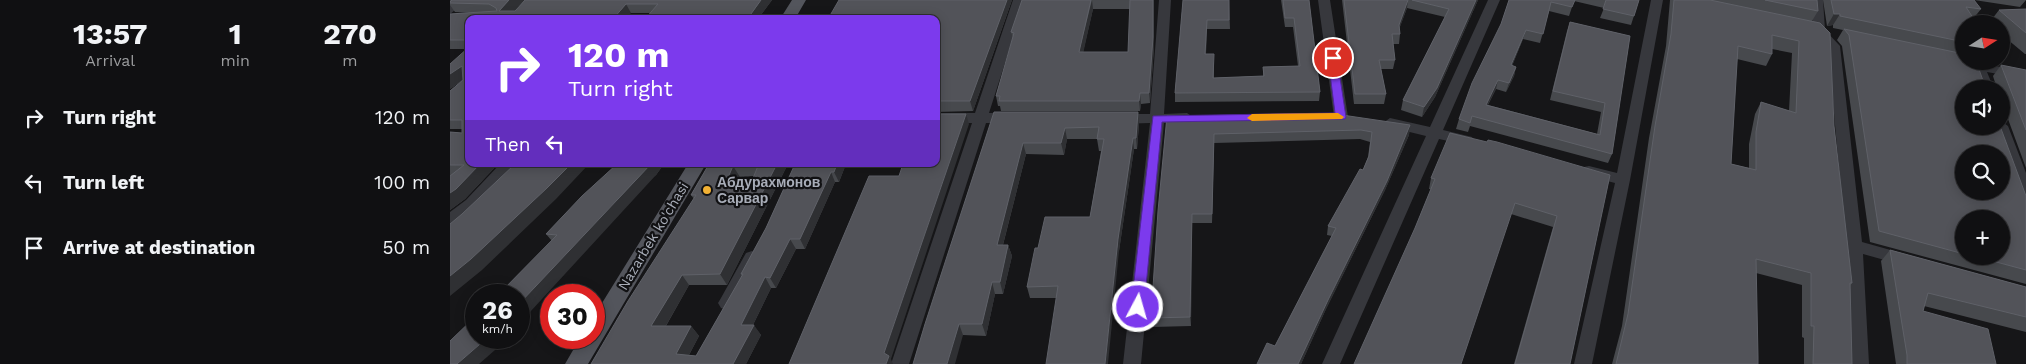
<!DOCTYPE html>
<meta charset="utf-8">
<style>
:root{--surface:#101012;--page:#19191b;--text:#f1f3f6;--muted:#9c9d9f;--line:#303032}
body{margin:0;font-family:"Work Sans",sans-serif;background:var(--page);color:var(--text);height:100vh;display:flex;flex-direction:column;font-size:19px;white-space:nowrap}
*{box-sizing:border-box;margin:0}
p{font-size:16px;color:var(--muted)}
.icon{flex:none;width:28px;height:28px;fill:none;stroke:currentColor;stroke-width:2;stroke-linecap:round;stroke-linejoin:round}
.map{position:relative;flex:1;overflow:hidden}
.sheet{display:flex;flex-direction:column;background:var(--surface);width:450px}
.sheet>*{flex:none}
.guide{position:absolute;left:15px;top:15px;width:475px;height:152px;border-radius:10px;box-shadow:0 2px 12px #0003,0 0 0 1px var(--line);background:#7c3aed;color:#fff;overflow:hidden}
.needle{width:32px;rotate:78deg}
.controls{position:absolute;left:1505px;top:15px;display:grid;gap:10px}
.controls a{display:grid;place-items:center;width:55px;height:55px;border-radius:50%;background:var(--surface);box-shadow:0 2px 12px #0003,0 0 0 1px var(--line);font-size:25px}
.speed{position:absolute;left:15px;top:284px;display:flex;gap:10px;font-size:25px;font-weight:700;text-align:center}
.speed>*{display:grid;place-content:center;width:65px;height:65px;border-radius:50%;background:var(--surface);box-shadow:0 2px 12px #0003,0 0 0 1px var(--line);line-height:1}
.speed small{font-size:12px;font-weight:400}
.speed .limit{border:8px solid #d22;background:#fff;color:#111}
.pin{position:absolute;display:grid;place-items:center;width:42px;height:42px;color:#fff;margin:-21px;border:2px solid #fff;border-radius:50%;box-shadow:0 1px 5px #0007}
.me{position:absolute;width:55px;margin:-28px;rotate:6deg;stroke-linejoin:round;filter:drop-shadow(0 0 4px #0008)}
.turn{display:flex;align-items:center;gap:18px;height:105px;padding:0 20px;font-size:22px}
.turn .icon{width:65px;height:65px;stroke-width:2.5}
.turn b{display:block;font-size:35px;line-height:42px}
.then{display:flex;align-items:center;height:48px;padding:0 20px;background:#0003;gap:10px;font-size:19px}
.eta{display:flex;justify-content:space-evenly;align-items:center;height:85px;text-align:center}
.eta b{font-size:30px;font-weight:700;line-height:35px}
ul{padding:0;list-style:none}
li{display:flex;align-items:center;gap:15px;height:65px;padding:0 20px}
li div{flex:1}
li b{display:block;font-size:19px}
li em{font-style:normal}
main{display:flex;flex:1;min-height:0}
.map>svg:first-child{display:block}
</style>
<main>
<section class="sheet">
<div class="eta">
<div><b>13:57</b><p>Arrival</p></div>
<div><b>1</b><p>min</p></div>
<div><b>270</b><p>m</p></div>
</div>
<ul>
<li><svg class="icon" aria-label="right" viewBox="0 0 24 24"><path d="M7 20v-9h11M14 6l5 5-5 5"/></svg><div><b>Turn right</b></div><em>120 m</em></li>
<li><svg class="icon" aria-label="left" viewBox="0 0 24 24"><path d="M17 20v-9H6M10 6l-5 5 5 5"/></svg><div><b>Turn left</b></div><em>100 m</em></li>
<li><svg class="icon" aria-label="arrive" viewBox="0 0 24 24"><path d="M6 21V4h12l-3 4 3 4H6"/></svg><div><b>Arrive at destination</b></div><em>50 m</em></li>
</ul>
</section>
<div class="map">
<svg width="1576" height="364" viewBox="0 0 1576 364">
<rect width="100%" height="100%" fill="#161618"/>
<g fill="none" stroke-linecap="round" stroke-linejoin="round">
<path fill="#37383d" fill-rule="evenodd" d="M5,0h13l-18,14v-10z
M563,0h12l-36,113h23l7,5 -7,5h-26l-77,241h-18l81,-241h-36v-10h39z
M709,0h12l-7,114 23,-1 7,5 -7,5h-23l-23,241h-18l27,-241 -32,1 -7,-5 7,-5h32z
M868,0h12l18,117 -7,5 -7,-5z
M1038,0h12l-57,130 29,7 2,3 -7,5 -28,-6 -99,225h-18l104,-228 -41,-10 -2,-3 7,-5 40,9z
M1201,0h12l-33,180 -38,184h-18l41,-181 -31,-8 -2,-4 2,-4 5,-1 28,7z
M1361,0h12l2,30 15,16 22,196 50,14 2,4 -2,4 -6,2 -43,-12 6,110h-18l-5,-118 -18,-199 -15,-16z
M1507,58l7,3 62,10v8l-39,-7 7,17h-14l-7,-20 -21,-4 -1,-3z
M1551,121l7,5 18,47v25l-5,-1 -3,-4 -24,-67h7z
M50,164h15l-39,44 -26,18v-14l16,-12z
M302,251l6,2 2,4 -27,51 -6,2 -6,-2 -3,-5 3,-5 25,-45z"/>
<path fill="#53555c" fill-rule="evenodd" d="M342,0h14l-11,19h-15z
M238,164h18l-118,200h-23l15,-26h14v-22z"/>
</g>
<path fill="#47494d" fill-rule="evenodd" d="M0,0h74l-10,11h1l10,-11h247l-14,19 -108,-6h-19l-162,6v145h29l-33,35 -15,11v-34l1,-1h-1v-43l12,1v-4h-12v-38l13,-11 -13,9 16,-40h-16v-35l23,-1 -18,-1 -5,-7z
M562,0l-39,111 -37,1v-93h-108z
M572,0h132v47l-4,56 -9,1 -1,7h-139l-1,-5h-2l-2,-10 17,-58 -2,-6zM643,9h37l-2,43h-45z
M733,0h46l1,29h-23l-1,25 8,9v15l49,-2v-9l35,-1 -5,-39h-8l-4,-27h28l11,92 -1,9 -144,1v-9z
M892,0h136l-43,97 -13,20 -21,-7 2,-10 42,-83 -38,-9 -8,21 1,5 -1,10h-6l2,16 -2,9h-12l5,25 -2,10h-30z
M1059,0h130l-8,25 -31,-7 4,-10 -30,-7 -5,15 -20,-5 -9,32 -17,-4 -11,27 4,1 -2,9 -8,16 -10,-3 -8,16 109,29 4,-22 -51,-12 17,-69 3,-9 60,14 -18,118 -4,9 -138,-37 -2,6 -12,-3 3,-10 42,-95z
M1220,0h147l1,11 -6,10 22,105 18,157 -2,3 2,78h-48v-26l-2,-1v-52l-46,-12 2,91h-146l10,-38 27,-188 17,-92zM1322,49l20,4 -3,58 -28,-9 -6,12 -6,30v24l-18,-4 6,-105 29,7 6,-12z
M1373,0h203l-6,7 -46,-7 7,9 -8,10 -9,5v30h-1l63,142v88l-156,-42 -28,-196 -5,-6 6,-10 -10,-2v-3l-6,1zM1514,219l37,37h-37z
M1576,9v45h-1l-24,-20v-10l-12,-1 10,-13z
M1551,65l25,5v98l-25,-68v-11h-4l-4,-13z
M544,112h144l1,12 -2,25h-3l-15,102 -63,47h-26l-3,-11 11,-39 52,-31 11,-66h-2l-2,-12h-30l-3,16 -38,-1 -23,91h5l4,11 -9,38h-8l-9,42 -23,-1 -50,29z
M717,116l243,9 -1,10 -24,55 -59,119 -25,55h-44l18,-18 57,-110 -5,-1 1,-9 35,-56 5,-13 2,-15 -10,-3 -146,4 -2,80h-20l-1,103 -39,1 -1,-9z
M167,164h47l-8,11 -104,66 -6,-7z
M259,164h79l-61,121h-38l-23,41h25l8,10 -10,19 7,1 46,-80 -1,-2 25,-46 29,-64h51l-7,18h-4l-30,67h-9l-20,39h-5l-18,37 8,10 -15,29h-155l103,-165 -3,-4zM304,176l-5,12h-15l6,-11z
M1160,175l-40,189h-56l39,-137 -42,-13 -96,14 16,-39h-2l2,-11z
M1440,250l136,37v45l-102,-26 -1,5 73,53h-100l-15,-103z"/>
<path fill="#2f3033" d="M59,0h15l-17,19 -8,-8z
M311,0h11l-14,19h-10z
M557,0h5l-39,111 -3,-10z
M642,0l1,9 -12,54 -2,-11z
M703,0h1v47l-4,56 -1,-10z
M958,0l-1,8 -10,27 2,-10z
M1026,0h2l-43,97 -13,20 2,-10z
M176,4l5,9 -5,6h-13z
M1384,14h6l-7,11 -6,1z
M757,20v9l-2,34v-9z
M1076,30l-3,9 -15,36 3,-10z
M12,66l7,9 -19,14v-15z
M1066,67l-2,9 -8,16 3,-9z
M1048,80l-2,9 -13,25 3,-9z
M690,93l1,11 -1,7 -1,-10z
M688,112l1,12 -2,25 -1,-11z
M516,114l3,10 -78,235 2,5h-7l-2,-11z
M960,125l-1,10 -24,55 -59,119 -25,55h-3z
M615,128l2,11 -3,16 -3,-12z
M764,134v9l-2,80v-9z
M683,138l1,11 -15,102 -11,113h-3l13,-125z
M573,143l3,11 -26,102 -3,-11z
M30,164h18l-33,35 -15,11v-17z
M121,164h18l-33,35 -74,71 -32,26v-20z
M201,164h13l-8,11 -137,149v-20z
M327,164h11l-61,121 -7,-11z
M387,164h9l-7,18 -5,-10z
M283,166l7,11 -11,22 -6,-10z
M381,172l4,10 -30,67 -5,-10z
M742,214v9l-1,103 -1,-9z
M340,239l6,10 -20,39 -6,-10z
M558,245l4,11 -9,38 -3,-12z
M232,275l7,10 -29,51 -9,-10z
M315,277l6,11 -23,47 -7,-10z
M542,282l3,12 -9,42 -4,-12z
M509,324l4,11 -8,29h-8z
M304,325l7,10 -15,29h-13z
M241,326l8,10 -15,28 -8,-10z
M37,338h19l-11,12 -16,14h-22z"/>
<path fill="#525359" stroke="#5f6168" fill-rule="evenodd" d="M2,0h57l-10,11h16l10,-11h236l-13,18 2,1h-105l13,-15h-32l-13,15h-144v21h-19v-26l47,-3 -1,-3 -7,-4 -39,-1v-1z
M389,0h168l-37,101h-34v-82h-108z
M572,0h69l-12,52h49l2,-52h23v37l-4,56h-9l-1,8h-140l1,-5h-4l18,-63 -3,-1z
M733,0h46v20h-22l-2,34h9l-1,24 51,-2 -1,-9 37,-1 -6,-48h-9l-2,-18h26l11,92 -145,1z
M894,0h64l-9,25 1,9h-8l3,26h-16l7,34h-31z
M962,0h64l-39,88 -13,19 -21,-7 46,-91z
M1059,0h66l-3,7 -21,-5 -8,32 -17,-4 -15,35 5,2 -7,16 -11,-3 -12,25 114,30 5,-32 -52,-12 17,-69 60,14 -18,118 -140,-38 -2,7 -11,-4 13,-36 29,-59z
M1156,0h33l-5,16 -31,-7z
M1224,0h36l110,23 10,10 4,93 18,157h-2l2,81h-39l1,-38h-3v-53l-55,-14 2,98v7h-142l12,-50 27,-188 16,-92zM1322,35l27,6 -3,72 -35,-11 -5,30v38l-25,-6 7,-118 34,8z
M1315,0h52l1,11z
M1381,0h143l7,9 -15,-2 11,17h-13v18l-124,-26v-2h-6z
M1576,9v24l-27,-23z
M1394,29l120,25v7h12l10,28h-22v37h36l26,70v74l-52,-14h27v-37h-37v35l-85,-23 -30,-196zM1514,154h37v37h-37z
M19,47v117h11l-24,25 -6,4v-17l14,-11h-14v-33l12,1v-13h-12v-29l13,-11 -1,-14 -12,8v-10z
M1551,65l25,5v60z
M544,112h144l-2,26h-3l-15,101 -13,125h-59l12,-78 -31,1 8,-39h3l7,-31h45l14,-78h-7l2,-12 -34,1 -4,15h-38l-26,102h11l-8,37h-8l-10,42h-23l-12,40h-34l12,-40z
M486,114h30l-82,239 5,3 -3,8h-97l80,-188h30l4,-12h33z
M892,115l68,10 -23,56 -59,119 -30,64h-41l10,-21 8,3 61,-118 -8,-2 32,-57 3,1 6,-14 3,-24 -11,-2 -147,4 -2,80h-20l-2,103 -39,1 7,-107 9,-95z
M1000,133l37,9 1,-2 9,2 113,33 -40,189h-55l42,-148 -42,-13 -54,161h-107l61,-136 20,-49 -4,-1z
M65,164h56l-24,24 -76,71 -21,17v-52l12,-10z
M167,164h34l-132,140v-9h-21l59,-60 -11,-1 36,-38z
M259,164h68l-57,110 -38,1 -31,51h40l-15,28 20,2 47,-82h-2l25,-46 29,-64h42l-3,8h-3l-31,67h-10l-20,39 -5,-1 -24,48h13l-21,39h-142l37,-63 68,-106h-5zM283,166h25l-9,22 -26,1z
M1440,250l136,37v30l-98,-24 -5,18 65,18 8,35h-89v-9z
M26,316v22h11l-30,26h-7v-23z"/>
<path fill="#7c3aed" stroke="#51269a" d="M883,55l4,3 9,59 -1,2 -183,3 -18,185 -2,4h-9l-2,-4 22,-191 182,-3 -7,-55z"/>
<path fill="#f59e0b" d="M888,113l6,4 -2,2 -90,2 -5,-3 5,-4z"/>
<circle fill="#f2b134" stroke="#111113" stroke-width="2" cx="257" cy="190" r="5"/>
<g text-anchor="middle" stroke-width="4.5" stroke-linejoin="round" paint-order="stroke">
<g font-size="14" font-weight="bold" fill="#a8adb8" stroke="#111113" text-anchor="start">
<text x="267" y="187">Абдурахмонов<tspan x="267" dy="16">Сарвар</tspan></text>
</g>
<g font-size="14" fill="#a8adb8" stroke="#111113">
<text transform="translate(203 236) rotate(-59)" y="5">Nazarbek ko'chasi</text>
</g>
</g>
</svg>
<div class="controls">
<a><svg class="needle" viewBox="-14 -14 28 28"><path d="M0-13l5 13h-10z" fill="#e53935"/><path d="M0 13l5-13h-10z" fill="#9c9d9f"/></svg></a>
<a><svg class="icon" aria-label="sound" viewBox="0 0 24 24"><path d="M4 9h4l5-4v14l-5-4H4zM17 9q2 3 0 6"/></svg></a>
<a><svg class="icon" aria-label="search" viewBox="0 0 24 24"><circle cx="10" cy="10" r="6"/><path d="M15 15l6 6"/></svg></a>
<a>+</a>
</div>
<div class="speed"><div>26<small>km/h</small></div><div class="limit">30</div></div>
<div class="pin" style="left:883px;top:58px;background:#d93025"><svg class="icon" aria-label="arrive" viewBox="0 0 24 24"><path d="M6 21V4h12l-3 4 3 4H6"/></svg></div>
<svg class="me" style="left:688px;top:307px" viewBox="-20 -20 40 40"><circle r="17" fill="#7c3aed" stroke="#fff" stroke-width="3"/><path d="M0-11L8 9 0 5-8 9z" fill="#fff"/></svg>
<div class="guide">
<div class="turn"><svg class="icon" aria-label="right" viewBox="0 0 24 24"><path d="M7 20v-9h11M14 6l5 5-5 5"/></svg><div><b>120 m</b>Turn right</div></div>
<div class="then">Then<svg class="icon" aria-label="left" viewBox="0 0 24 24"><path d="M17 20v-9H6M10 6l-5 5 5 5"/></svg></div>
</div>
</div>
</main>
